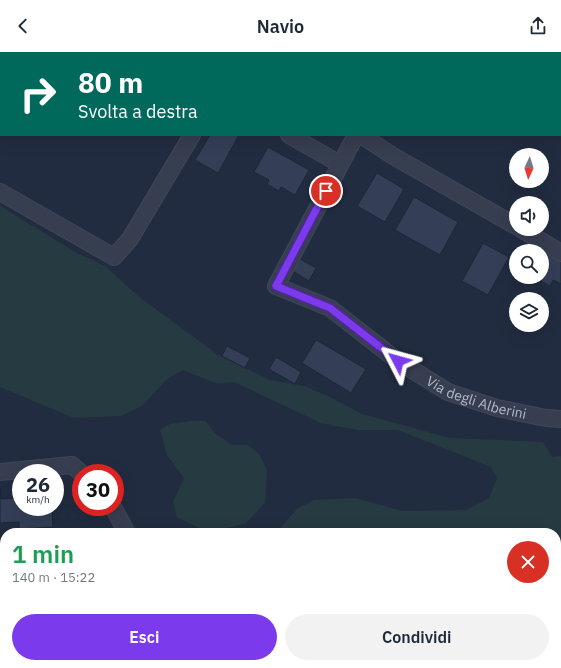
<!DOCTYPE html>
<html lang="it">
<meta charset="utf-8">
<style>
:root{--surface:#fff;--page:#f2f2f3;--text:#1f2937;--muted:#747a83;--accent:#7c3aed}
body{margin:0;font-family:"IBM Plex Sans",sans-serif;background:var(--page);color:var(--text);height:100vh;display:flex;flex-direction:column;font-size:15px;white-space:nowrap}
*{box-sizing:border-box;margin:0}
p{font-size:13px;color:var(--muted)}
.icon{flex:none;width:22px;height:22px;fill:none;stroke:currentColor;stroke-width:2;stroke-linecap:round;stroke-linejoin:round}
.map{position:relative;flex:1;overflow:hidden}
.side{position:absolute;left:0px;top:476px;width:561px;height:140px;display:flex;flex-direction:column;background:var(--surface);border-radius:16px 16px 0 0;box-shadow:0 4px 16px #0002}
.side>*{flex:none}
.hud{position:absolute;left:0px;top:0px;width:561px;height:84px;box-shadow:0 4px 16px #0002;background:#00695c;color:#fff;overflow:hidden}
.needle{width:26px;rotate:184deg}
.fabs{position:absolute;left:509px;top:96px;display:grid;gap:8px}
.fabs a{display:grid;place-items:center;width:40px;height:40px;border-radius:50%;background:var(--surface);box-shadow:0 4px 16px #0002;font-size:20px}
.speed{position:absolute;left:12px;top:412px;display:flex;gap:8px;font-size:20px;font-weight:700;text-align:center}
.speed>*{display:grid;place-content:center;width:52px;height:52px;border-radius:50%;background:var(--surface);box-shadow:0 4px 16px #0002;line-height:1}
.speed small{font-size:10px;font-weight:400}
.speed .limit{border:6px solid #d22;background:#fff;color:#111}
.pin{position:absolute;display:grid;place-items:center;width:34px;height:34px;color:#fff;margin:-17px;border:2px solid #fff;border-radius:50%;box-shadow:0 1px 4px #0007}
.me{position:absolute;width:44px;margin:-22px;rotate:309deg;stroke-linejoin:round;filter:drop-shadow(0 0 3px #0008)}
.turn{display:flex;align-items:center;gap:14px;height:84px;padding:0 12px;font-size:18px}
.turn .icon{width:52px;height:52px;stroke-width:2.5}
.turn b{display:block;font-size:28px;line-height:34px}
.round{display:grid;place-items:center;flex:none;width:42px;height:42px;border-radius:21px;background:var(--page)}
.overview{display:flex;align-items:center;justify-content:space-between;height:68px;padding:0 12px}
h1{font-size:24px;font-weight:600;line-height:30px;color:#1e9e55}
.button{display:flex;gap:8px;margin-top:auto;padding:8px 12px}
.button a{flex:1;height:46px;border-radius:24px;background:var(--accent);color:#fff;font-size:16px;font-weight:600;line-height:46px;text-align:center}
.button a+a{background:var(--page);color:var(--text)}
header{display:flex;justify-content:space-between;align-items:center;height:52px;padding:0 12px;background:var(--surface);font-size:18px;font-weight:600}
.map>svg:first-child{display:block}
</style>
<header><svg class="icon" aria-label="back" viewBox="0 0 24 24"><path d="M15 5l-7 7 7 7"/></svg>Navio<svg class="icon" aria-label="share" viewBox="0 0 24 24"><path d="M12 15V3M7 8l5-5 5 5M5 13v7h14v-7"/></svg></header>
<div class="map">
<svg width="561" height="616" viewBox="0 0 561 616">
<rect width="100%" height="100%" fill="#222c40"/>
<path fill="#253b41" d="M0,154l77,47 28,13 33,30 80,59 52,25 34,6 24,10 34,18 88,24 93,4 9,15 9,-1v98l-5,-1v-20h-280l21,-24 17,-9 41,-2 47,13 64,-1 23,-12 8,-20 -6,-11 -93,-37h-41l-36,-7 -87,-41 -16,2 -35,-14 -16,9 -25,27 -21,10 -47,2 -74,-31z
M192,369h13l11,13 16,11h16l11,9 8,16 -2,33 -20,21 -20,4h-26l-22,-11 -4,-15 11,-24 -17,-23 -7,-25 10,-6z
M100,611h152v5h-155z"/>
<path fill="#15213f" d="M556,501l5,1v48h-5z
M252,611h37v5h-37z"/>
<path fill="#343f57" stroke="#1e2537" d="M210,83h29l-21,38 -23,-13z
M268,95l41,23 -14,25 -14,-8 -2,4 -12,-7 2,-4 -15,-8z
M377,121l27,16 -19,33 -28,-16z
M414,145l44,25 -18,33 -45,-25z
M483,191l26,14 -21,38 -26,-14z
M542,200l19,10v22l-8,-4 -3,6 -16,-9h8z
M300,207l16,9 -7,13 -16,-10z
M316,288l50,29 -15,24 -49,-30z
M227,294l23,12 -5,10 -23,-12z
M276,305l25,15 -6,12 -26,-15z
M0,436l1,11 20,-1v9h31l1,20 -34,2v-7l-19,1z
M5,503v20h-5v-19z
M345,611h81l-1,5h-81z
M446,611h25l-1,5h-24z
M515,611h30l-1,5h-30z"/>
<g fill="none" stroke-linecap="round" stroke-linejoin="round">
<g stroke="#404759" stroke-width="18">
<g id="minor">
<path d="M147,0l1,1"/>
<path d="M548,0l2,1"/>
<path d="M397,1l1,-1"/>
<path d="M560,7h1"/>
<path d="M289,83l51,29"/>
<path id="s1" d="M356,83l-80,151 54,22 68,53 50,31 49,16 49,10 15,1"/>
<path d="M361,83l32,21 123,70"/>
<path d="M0,140l114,65 16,-18 62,-104"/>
<path d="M521,177l40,24"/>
<path d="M0,420l72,-7 9,8"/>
<path d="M113,455l14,26"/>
<path d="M556,593h5"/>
<path d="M136,616l2,-5"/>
<path d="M434,616l1,-5"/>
</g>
</g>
<use href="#minor" stroke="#373e50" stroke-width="16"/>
</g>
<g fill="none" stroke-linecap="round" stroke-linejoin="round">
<g stroke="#51269a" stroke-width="10">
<path id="route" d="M326,139l-50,95 54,22 68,53"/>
</g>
<use href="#route" stroke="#7c3aed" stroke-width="7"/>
</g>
<g text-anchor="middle" stroke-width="4" stroke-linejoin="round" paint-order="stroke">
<g font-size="14" fill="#b3b9cb" stroke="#1c2335">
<text dy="5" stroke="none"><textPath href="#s1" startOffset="403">Via degli Alberini</textPath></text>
</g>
</g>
</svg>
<div class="fabs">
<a><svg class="needle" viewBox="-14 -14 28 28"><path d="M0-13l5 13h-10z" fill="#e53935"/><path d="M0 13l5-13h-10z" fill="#747a83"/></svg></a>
<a><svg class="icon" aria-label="sound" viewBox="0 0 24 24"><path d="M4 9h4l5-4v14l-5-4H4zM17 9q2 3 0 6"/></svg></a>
<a><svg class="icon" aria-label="search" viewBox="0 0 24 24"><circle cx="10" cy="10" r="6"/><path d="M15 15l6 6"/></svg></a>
<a><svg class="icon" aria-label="layers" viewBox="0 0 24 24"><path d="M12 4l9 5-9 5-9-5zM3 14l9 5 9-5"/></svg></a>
</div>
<div class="speed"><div>26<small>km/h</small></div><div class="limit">30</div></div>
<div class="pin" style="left:326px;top:139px;background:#d93025"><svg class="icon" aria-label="arrive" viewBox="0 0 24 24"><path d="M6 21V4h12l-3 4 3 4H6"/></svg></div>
<svg class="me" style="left:398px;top:309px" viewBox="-20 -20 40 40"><path d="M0-17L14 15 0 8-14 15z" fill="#7c3aed" stroke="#fff" stroke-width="4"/></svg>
<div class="hud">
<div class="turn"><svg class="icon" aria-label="right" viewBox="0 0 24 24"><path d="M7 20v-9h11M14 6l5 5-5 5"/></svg><div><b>80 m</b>Svolta a destra</div></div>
</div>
<section class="side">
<div class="overview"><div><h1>1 min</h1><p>140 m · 15:22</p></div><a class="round" style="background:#d93025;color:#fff"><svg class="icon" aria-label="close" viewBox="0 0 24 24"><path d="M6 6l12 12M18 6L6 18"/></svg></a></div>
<div class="button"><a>Esci</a><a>Condividi</a></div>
</section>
</div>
